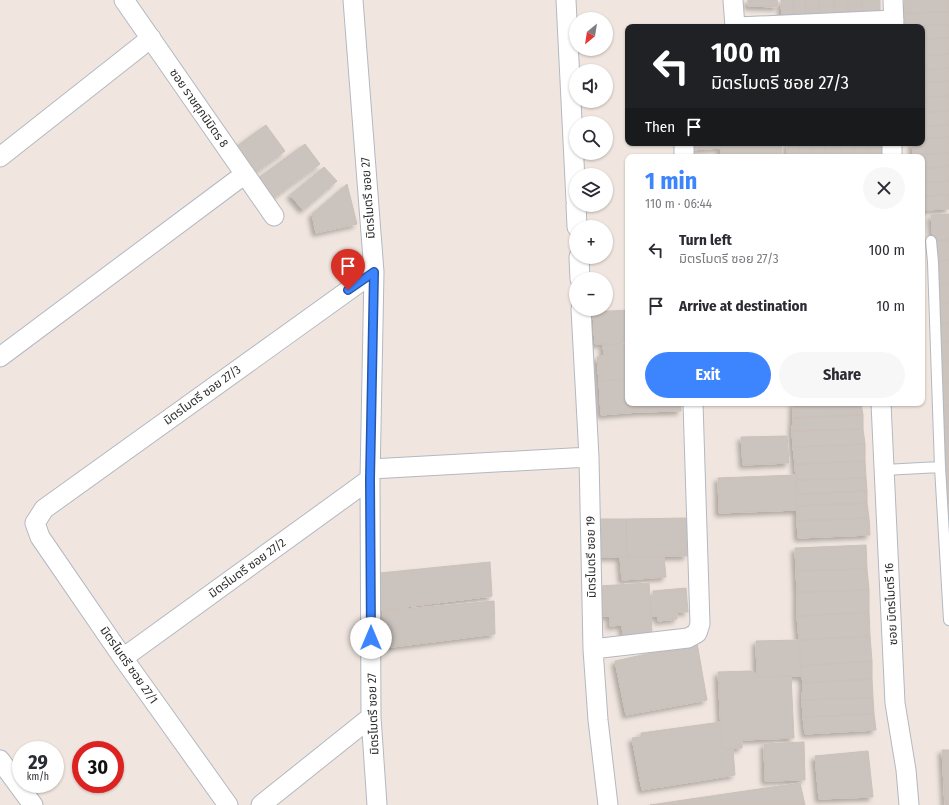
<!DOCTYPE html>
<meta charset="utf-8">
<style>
:root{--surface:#fff;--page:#f7f7f7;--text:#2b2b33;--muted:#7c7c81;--accent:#3d85ff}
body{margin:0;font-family:"Fira Sans Condensed","Noto Sans Thai",sans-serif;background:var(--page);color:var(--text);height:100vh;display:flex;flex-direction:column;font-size:15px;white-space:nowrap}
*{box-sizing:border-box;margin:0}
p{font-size:13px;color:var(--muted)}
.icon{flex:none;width:22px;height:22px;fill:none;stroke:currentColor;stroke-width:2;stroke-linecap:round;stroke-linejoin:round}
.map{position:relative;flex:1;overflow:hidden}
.sheet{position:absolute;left:625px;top:154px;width:300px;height:252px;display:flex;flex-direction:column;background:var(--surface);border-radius:8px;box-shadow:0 1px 3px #0004}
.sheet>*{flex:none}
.top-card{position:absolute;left:625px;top:24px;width:300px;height:122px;border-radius:8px;box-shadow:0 1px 3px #0004;background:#202124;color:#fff;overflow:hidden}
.needle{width:26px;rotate:210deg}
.buttons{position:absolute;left:569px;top:12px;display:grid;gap:8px}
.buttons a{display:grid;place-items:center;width:44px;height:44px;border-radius:50%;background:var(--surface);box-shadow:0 1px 3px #0004;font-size:20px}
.speed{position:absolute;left:12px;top:741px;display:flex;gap:8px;font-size:20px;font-weight:700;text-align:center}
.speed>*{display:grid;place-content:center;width:52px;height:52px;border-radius:50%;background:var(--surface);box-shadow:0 1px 3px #0004;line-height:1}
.speed small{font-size:10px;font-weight:400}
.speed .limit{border:6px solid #d22;background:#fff;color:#111}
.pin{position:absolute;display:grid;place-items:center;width:34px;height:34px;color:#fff;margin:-41px -17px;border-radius:50% 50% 50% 0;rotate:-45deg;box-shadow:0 0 4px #0007}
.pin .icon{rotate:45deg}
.me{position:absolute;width:44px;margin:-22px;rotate:0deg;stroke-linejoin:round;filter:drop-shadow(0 0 3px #0008)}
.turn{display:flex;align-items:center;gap:14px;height:84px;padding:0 20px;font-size:18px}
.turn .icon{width:52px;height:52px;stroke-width:2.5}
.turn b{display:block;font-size:28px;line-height:34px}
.then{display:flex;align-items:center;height:38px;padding:0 20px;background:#0003;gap:8px;font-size:15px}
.round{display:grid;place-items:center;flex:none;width:42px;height:42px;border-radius:21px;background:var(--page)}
.headline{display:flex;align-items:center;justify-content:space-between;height:68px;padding:0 20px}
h1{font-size:24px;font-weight:700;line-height:30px;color:var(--accent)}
.action{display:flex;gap:8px;margin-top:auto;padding:8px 20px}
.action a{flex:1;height:46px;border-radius:24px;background:var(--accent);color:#fff;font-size:16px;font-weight:700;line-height:46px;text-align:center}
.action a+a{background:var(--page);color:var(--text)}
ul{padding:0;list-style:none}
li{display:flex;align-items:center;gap:12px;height:56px;padding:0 20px}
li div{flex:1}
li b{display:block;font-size:15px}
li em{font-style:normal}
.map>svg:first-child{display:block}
</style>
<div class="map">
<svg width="949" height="805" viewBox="0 0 949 805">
<defs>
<filter id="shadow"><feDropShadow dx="-3.5" dy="3.5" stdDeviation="2" flood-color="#0004"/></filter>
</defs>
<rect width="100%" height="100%" fill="#f0e6df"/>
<path fill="#cbc3be" stroke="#ccc1b8" filter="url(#shadow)" d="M748,0h29l1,7 -30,-1z
M781,0h12l1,20h-12z
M793,0h13v20h-12z
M806,0h13l1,20h-14z
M819,0h15l1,20h-15z
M834,0h14l1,19 -14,1z
M848,0h14l1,19h-14z
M862,0h18v18l-17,1z
M904,0h45v12l-44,1z
M949,12v13l-44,1v-13z
M949,25v13l-27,1v-12h-17z
M949,38v16l-27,2v-17z
M949,54v14l-27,2v-14z
M949,68v13l-27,2v-13z
M949,81v15l-27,2v-15z
M949,96v15l-27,1v-14z
M949,111v14l-27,1v-14z
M266,125l19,26 -29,21 -19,-26z
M949,125v12l-27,2v-13z
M949,137v16l-36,2 -1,-12h10v-4z
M690,143h30v5l-29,2z
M720,143h61l1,14h-61z
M787,143h12v14h-12z
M799,143h12l1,14h-13z
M811,143h14v14h-13z
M825,143h15l1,14h-16z
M840,143h14v14h-13z
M854,143h14v14h-14z
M868,143h17l1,14h-18z
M305,144l15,20 -51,37 -15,-20z
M949,153v13l-27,3v-12h-9v-2z
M949,166v15l-27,2v-14z
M324,167l13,14 -34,29 -13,-15z
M949,181v14l-27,1v-13z
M347,184l10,40 -41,9 -4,-19z
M949,195v14l-27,1v-14z
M949,214v26l-16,1 -2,-26z
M949,240v20l-14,1 -2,-20z
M949,260v24h-12l-2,-23z
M937,284h12v19l-10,1z
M949,303v20l-9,1 -1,-20z
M628,310v32l-33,2 -2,-32z
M949,323v19h-8l-1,-18z
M941,342h8v20h-8z
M628,344v35l-29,2 -2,-24 7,-1 -1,-11z
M941,362h8v20l-7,1z
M628,379v24h10v9l-37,3 -2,-34z
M949,382v24h-6l-1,-23z
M638,403h43v8l-43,1z
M793,403h68l-68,3z
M861,403l2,12 -70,3v-12z
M943,406h6v21h-6z
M863,415v14l-71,2 1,-13z
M943,427h6v21h-5z
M863,429l2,15 -72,3 -1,-16z
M787,436l2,27 -46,2 -2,-28z
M865,444v17l-70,3 -2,-17z
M944,448h5v22h-4z
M865,461l1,17 -70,2 -1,-16z
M943,470h6v23h-4z
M796,475l1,35 -78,3 -1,-35z
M866,478l1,13 -70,3 -1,-14z
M867,491v12l-70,3v-12z
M945,493h4v22h-2z
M867,503l2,15 -72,3v-15z
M687,518v38l-60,1 -1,-38z
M869,518l1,17 -72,3 -1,-17z
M595,519h31l1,38h-29z
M866,545l1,24 -71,2 -1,-23z
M620,557h44l2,20 -44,3z
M490,562l2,34 -111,14 -1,-37z
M867,569l2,21 -72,2 -1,-21z
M649,583l3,50 -29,2 -1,-10 -12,1v-10h-8l-3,-30z
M686,588l2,24h-11v7l-19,2v-5h-7l-1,-20h3v-5z
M869,590v22l-72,4v-24z
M494,601l1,33 -110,14 -2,-37z
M869,612l1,24 -71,4 -2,-24z
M870,636l2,25 -72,5 -1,-26z
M799,640l3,36 -45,1 -1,-36z
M697,643l10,57 -81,15 -11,-54z
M872,661v18l-69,4 -3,-17z
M751,671l6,4v2l34,-1 3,62 -52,2v8l-20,1 -4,-77z
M872,679l1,19 -71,2 1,-17z
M873,698l1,16 -71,3 -1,-17z
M874,714l2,16 -71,4 -2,-17z
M721,722l1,27h11l2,26 -93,15 -10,-52 9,-1v-4z
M804,742l1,38 -40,1 -1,-37z
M942,750h7v55h-4z
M868,751l5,46 -54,2 -4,-43z
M800,783l5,22h-155z"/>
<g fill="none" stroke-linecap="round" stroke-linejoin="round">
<g stroke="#b3b8c2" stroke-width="12">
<path id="service" d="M931,241l2,21 7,205
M884,470l56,-3 9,153"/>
</g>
<g stroke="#b3b8c2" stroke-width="21">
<path id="minor" d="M124,0l150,216
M353,0l21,272 -4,207 1,238 6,88
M566,0l10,201
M733,0l2,27
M893,0l1,27
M738,27l156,-7
M684,143v14
M0,157l151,-119
M892,157v-14
M576,205l1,22
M579,257l1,22
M581,309l8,148 4,192 5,71 10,85
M0,357l245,-183
M881,403l14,300 11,67 3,35
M371,469l218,-12
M593,649l95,-11 9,-5 3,-9 -7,-221
M123,658l247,-179
M0,760l33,45
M228,805l-105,-147 -83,-121 -5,-14 9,-14 330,-237
M261,805l110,-88"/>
</g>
<use href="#service" stroke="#fff" stroke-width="10"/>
<use href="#minor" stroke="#fff" stroke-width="19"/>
</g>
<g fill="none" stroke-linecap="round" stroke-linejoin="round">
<g stroke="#2856a6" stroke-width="10">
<path id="route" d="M348,290l26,-18 -4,207 1,159"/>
</g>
<use href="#route" stroke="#3d85ff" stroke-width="7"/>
</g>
<g text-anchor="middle" stroke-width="3.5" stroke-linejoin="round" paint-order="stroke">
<g font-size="12" fill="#2d2d2d" stroke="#fff">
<text transform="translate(199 108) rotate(55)" y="4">ซอย ราชศุภนิมิตร 8</text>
<text transform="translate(368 198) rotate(-94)" y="4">มิตรไมตรี ซอย 27</text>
<text transform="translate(202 395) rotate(-36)" y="4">มิตรไมตรี ซอย 27/3</text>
<text transform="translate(591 557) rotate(-91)" y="4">มิตรไมตรี ซอย 19</text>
<text transform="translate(247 568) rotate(-36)" y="4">มิตรไมตรี ซอย 27/2</text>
<text transform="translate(891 604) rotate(-93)" y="4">ซอย มิตรไมตรี 16</text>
<text transform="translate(129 665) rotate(55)" y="4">มิตรไมตรี ซอย 27/1</text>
<text transform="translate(373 714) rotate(-92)" y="4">มิตรไมตรี ซอย 27</text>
</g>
</g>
</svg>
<div class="buttons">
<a><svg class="needle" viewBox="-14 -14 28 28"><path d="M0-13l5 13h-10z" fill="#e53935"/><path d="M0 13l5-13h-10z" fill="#7c7c81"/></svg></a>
<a><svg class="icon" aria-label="sound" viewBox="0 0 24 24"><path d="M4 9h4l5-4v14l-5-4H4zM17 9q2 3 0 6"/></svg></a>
<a><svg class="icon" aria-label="search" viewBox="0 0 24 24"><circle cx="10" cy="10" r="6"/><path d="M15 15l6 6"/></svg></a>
<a><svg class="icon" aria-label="layers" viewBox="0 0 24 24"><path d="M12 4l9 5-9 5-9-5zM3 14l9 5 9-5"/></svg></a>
<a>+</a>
<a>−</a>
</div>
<div class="speed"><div>29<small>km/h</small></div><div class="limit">30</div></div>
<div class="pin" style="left:348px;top:290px;background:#d93025"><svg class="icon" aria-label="arrive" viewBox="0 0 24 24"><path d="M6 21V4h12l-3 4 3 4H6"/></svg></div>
<svg class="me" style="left:371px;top:638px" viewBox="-20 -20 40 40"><circle r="19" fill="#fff"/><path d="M0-13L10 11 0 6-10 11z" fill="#3d85ff"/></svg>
<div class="top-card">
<div class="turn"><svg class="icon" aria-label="left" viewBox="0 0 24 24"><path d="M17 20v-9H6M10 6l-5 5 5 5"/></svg><div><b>100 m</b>มิตรไมตรี ซอย 27/3</div></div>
<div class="then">Then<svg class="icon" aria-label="arrive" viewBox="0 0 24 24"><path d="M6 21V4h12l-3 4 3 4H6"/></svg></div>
</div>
<section class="sheet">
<div class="headline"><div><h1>1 min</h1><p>110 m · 06:44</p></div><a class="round"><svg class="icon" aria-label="close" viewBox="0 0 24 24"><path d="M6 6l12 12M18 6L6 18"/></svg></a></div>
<ul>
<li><svg class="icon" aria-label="left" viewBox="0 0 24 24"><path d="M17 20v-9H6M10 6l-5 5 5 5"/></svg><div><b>Turn left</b><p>มิตรไมตรี ซอย 27/3</p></div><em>100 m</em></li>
<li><svg class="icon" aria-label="arrive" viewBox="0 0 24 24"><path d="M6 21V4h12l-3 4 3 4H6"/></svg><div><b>Arrive at destination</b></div><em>10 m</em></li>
</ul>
<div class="action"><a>Exit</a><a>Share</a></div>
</section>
</div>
